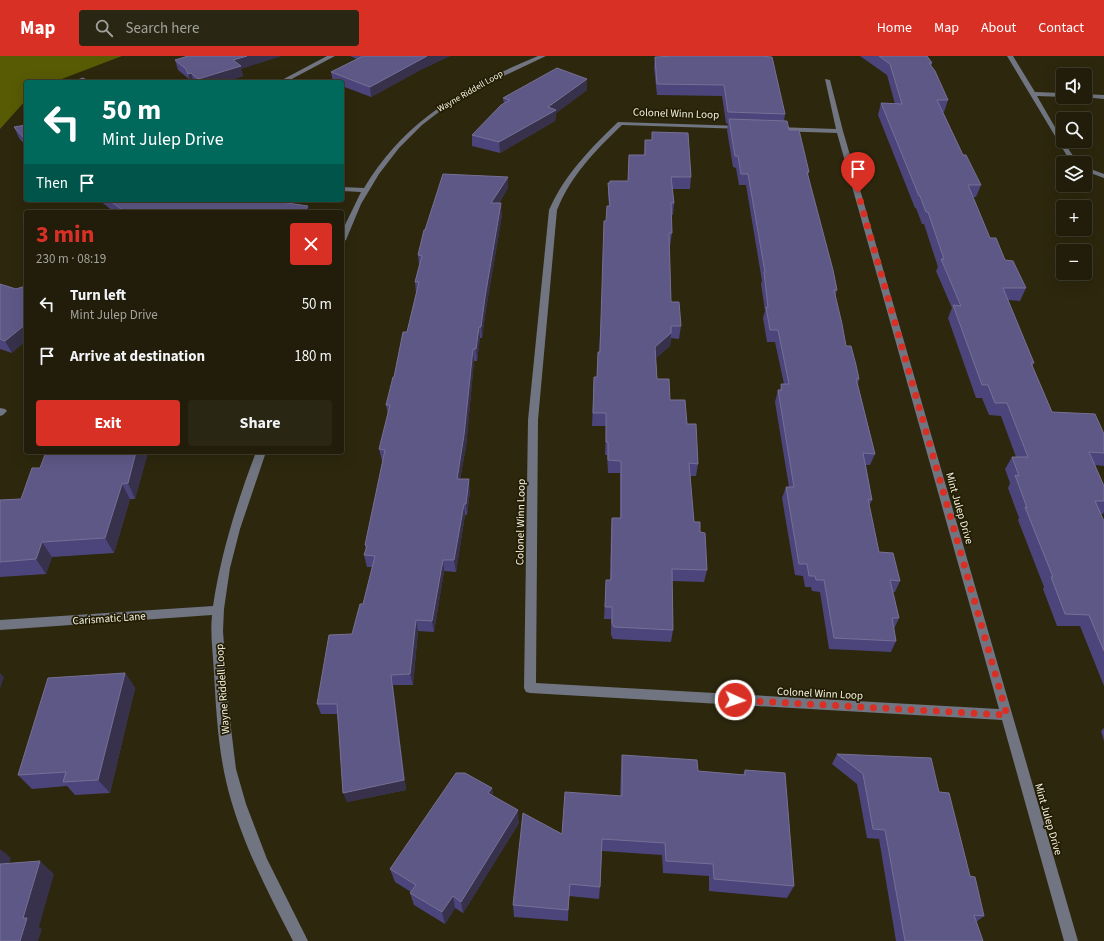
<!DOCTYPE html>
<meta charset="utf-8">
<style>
:root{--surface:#211d0a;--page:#292613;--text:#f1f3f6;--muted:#a2a29c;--line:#3e3b2b;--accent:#d93025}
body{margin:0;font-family:"Source Sans 3",sans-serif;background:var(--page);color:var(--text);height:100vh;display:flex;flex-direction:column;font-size:15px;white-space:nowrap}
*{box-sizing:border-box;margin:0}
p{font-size:13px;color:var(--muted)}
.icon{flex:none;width:22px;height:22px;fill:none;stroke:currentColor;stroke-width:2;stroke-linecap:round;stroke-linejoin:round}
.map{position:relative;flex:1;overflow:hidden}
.details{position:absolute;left:24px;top:154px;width:320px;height:244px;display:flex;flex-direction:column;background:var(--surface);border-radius:4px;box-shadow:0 4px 16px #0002,0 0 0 1px var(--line)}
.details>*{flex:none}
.hud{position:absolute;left:24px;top:24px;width:320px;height:122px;border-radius:4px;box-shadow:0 4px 16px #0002,0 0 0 1px var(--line);background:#00695c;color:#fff;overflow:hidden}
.tools{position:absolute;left:1056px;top:12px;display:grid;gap:8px}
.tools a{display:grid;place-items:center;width:36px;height:36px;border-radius:4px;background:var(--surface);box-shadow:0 4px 16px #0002,0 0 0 1px var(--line);font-size:20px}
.pin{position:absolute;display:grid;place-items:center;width:34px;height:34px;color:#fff;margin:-41px -17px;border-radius:50% 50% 50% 0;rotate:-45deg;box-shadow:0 0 4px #0007}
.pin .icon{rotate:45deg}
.me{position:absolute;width:44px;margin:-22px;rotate:93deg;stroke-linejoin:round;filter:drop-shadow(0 0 3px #0008)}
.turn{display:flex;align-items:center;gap:14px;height:84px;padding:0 12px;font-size:18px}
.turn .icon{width:52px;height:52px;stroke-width:2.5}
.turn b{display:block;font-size:28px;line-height:34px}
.then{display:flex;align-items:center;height:38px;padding:0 12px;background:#0003;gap:8px;font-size:15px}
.round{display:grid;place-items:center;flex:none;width:42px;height:42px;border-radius:4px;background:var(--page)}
.overview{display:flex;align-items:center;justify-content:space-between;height:68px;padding:0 12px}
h1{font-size:24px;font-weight:700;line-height:30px;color:var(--accent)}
.cta{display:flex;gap:8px;margin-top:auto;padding:8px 12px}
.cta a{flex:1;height:46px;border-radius:4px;background:var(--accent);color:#fff;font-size:16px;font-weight:700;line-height:46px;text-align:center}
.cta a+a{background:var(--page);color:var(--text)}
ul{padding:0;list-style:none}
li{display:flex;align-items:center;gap:12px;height:52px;padding:0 12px}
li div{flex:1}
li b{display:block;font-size:15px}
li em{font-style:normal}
header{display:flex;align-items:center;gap:24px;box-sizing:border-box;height:56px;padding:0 20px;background:var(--accent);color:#fff}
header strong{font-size:19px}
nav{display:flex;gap:22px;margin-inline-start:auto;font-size:14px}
.search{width:280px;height:36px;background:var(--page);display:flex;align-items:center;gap:10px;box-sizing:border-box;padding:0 14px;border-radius:4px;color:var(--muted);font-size:15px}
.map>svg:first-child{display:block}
</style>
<header>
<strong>Map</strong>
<div class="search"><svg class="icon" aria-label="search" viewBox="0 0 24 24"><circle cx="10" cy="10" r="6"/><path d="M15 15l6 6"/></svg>Search here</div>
<nav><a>Home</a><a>Map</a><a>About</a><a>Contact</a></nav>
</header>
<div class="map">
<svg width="1104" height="885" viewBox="0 0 1104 885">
<rect width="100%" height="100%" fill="#2c270d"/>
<path fill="#585b04" d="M0,0h122l-68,26h-28v18l-26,29z"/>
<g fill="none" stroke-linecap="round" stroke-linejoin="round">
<path fill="#707581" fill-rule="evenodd" d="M327,0h8l-49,26h-8z
M538,0h8l-68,32 -30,17 -26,20 -23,23 -20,26 -18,30 -15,36 -4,2v-11l19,-39 -19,-1v-4l22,1c41,-69 102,-102 174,-132z
M1007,0h6l22,36 28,1v4l-26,-1 26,45 15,22h-7l-1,-2z
M825,23l5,1 13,51 235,810h-14l-62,-221 -472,-27 -4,-1 -2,-4 4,-268 21,-210c16,-36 41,-61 69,-88l124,4 2,1v2l-122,-4c-28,27 -50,49 -65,85l-19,210 -2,263 463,26 -162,-576 -61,-2 -3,-2 3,-2 60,2z
M1085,38l19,1v4l-21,-2h2z
M1085,111l19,7v4l-19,-7z
M0,352l5,1 2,2 -4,4 -3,1z
M256,396h10l-26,77 -10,39 -6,41 -1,22 6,81 7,57 10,35 21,55 41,82h-15c-26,-50 -54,-104 -67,-160 -8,-35 -10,-72 -12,-108 -1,-20 -4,-39 -2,-58l-212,15v-10l213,-14c8,-53 24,-104 43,-154z"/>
</g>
<path fill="#4c457c" d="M350,0h100l-28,13 -51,28 -29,-11v-4h-9l-2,-10 26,-13z
M674,0l111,58 -1,7 5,9 20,42 -1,3 29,115 -2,7 11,49 13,33 -1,5 17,70 -5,11h-4l6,35 -3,6 10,46 21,29 -5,11h-2l6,26 -5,11 2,12 -5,11 -62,-3 -9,-57 -8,-1 -1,-4h-6l-2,-11 -8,-1 -13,-77 4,-11h3l-14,-85 3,-12h2l1,-6h3l-9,-42h-8l-4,-24 2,-7 -4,-27 1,-3 -16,-96h-7l-3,-17 -3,-1 -6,-37 1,-6 -2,-1 -4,-27 -65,-1 -3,-27 1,-11z
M860,0h67l5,7 -1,3 17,34 -4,12h-1l20,43 18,30 -5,12h-3l17,41 15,22 21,28 -6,13 -12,-1 26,63 -2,4 20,45 52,22v32l-9,-1 9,21v26l-1,2h-2l3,7v165l-24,-60h-23l-14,-37 1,-2 -26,-67 1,-2 -11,-30 2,-5 -5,-14 7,-12h4l-15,-41 -12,-1 -7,-17h-6l-28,-80 4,-10 -16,-37 2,-4 -14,-43h-2l-6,-16h-1l-37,-93 3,-12 14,1 -8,-29z
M175,4l66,9 2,7 -18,6h-35l-1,-3 -11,-9z
M587,23v11l-31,23 -1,8 -55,32 -28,-7v-11l32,-31 -1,-6z
M26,69v21l-7,-8 -5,-11z
M652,76l39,45 -1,12h-18l2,14 -1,12h-2l1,18 -2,13h-1l2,56 10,24 -2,13 -8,-1 -1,8 -14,12 1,21 13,21 17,24 11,40 -2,12h-6l4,46 6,10 7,38 -3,12 -32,-1 1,49 -2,12 -58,-3 -2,-4v-16h-7l2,-39h4l1,-50 1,-12h8v-45h-12l-1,-18h-2l1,-29h-14l2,-49h3l2,-25 7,-131 3,-15 -1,-11v-12l20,-2 1,-26h15l1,-15h7z
M508,121v11l-9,15 3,12 -16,94 -4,29h-2l-3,23h-3l-8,86 -6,32 10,12 -3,24h-2l-9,57 -12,-1 -10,61 -16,-1 -5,54h-20l13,105 -59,12 -10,-88h-16l-4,-10 35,-70 11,-30 9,-37h-5l-3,-12 2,-4 -1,-6 18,-84h-1l-3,-12 9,-35 -2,-9 21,-73 9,-39 -1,-11 4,-17 -1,-10 7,-25z
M99,144h168l41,6 1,6h-195z
M0,228l12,69 -12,-4z
M46,396h102l-13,47h-5l-16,54 -62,4 -6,17 -46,3v-77l21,-1 19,-31z
M125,617l10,15 -25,105 -35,2 -8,-9 -35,3 -14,-14z
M1104,672v13l-3,-10z
M837,698l102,38 31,84 14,40 -8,6 7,19h-87l-17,-102 -12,-1 -10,-54 -25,-20z
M622,699l76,16 45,4 2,-5 49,116 -7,12 -78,-7v-15l-46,-3 -1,-18 -60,-4 -2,36 -1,12 -30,-3 -1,25 -54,-4 -1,-12 49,-71 58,-38 1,-27z
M492,732l1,8 26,27 -56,90 -8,-5 -10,16 -31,-19 -4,-12 1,-1 -16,-10 -5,-13z"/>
<path fill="#37314b" d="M247,0h35l-41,13 2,7 -18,6h-26l-1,-3 35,-19z
M427,0h23l-28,13 -51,28 -1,-10z
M191,17l3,9h-4l-2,-8z
M587,23v11l-31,23 -1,8 -55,32 -1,-11z
M508,121v11l-17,27v-12z
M501,147l1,12 -16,94 -4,29 -1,-11 4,-30z
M308,150l1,6h-5z
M26,268v17l-14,12 -7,-12z
M479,271l1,11 -3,23 -1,-12z
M671,277l-1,13 -16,14 1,-13z
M473,293l1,12 -8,86 -8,43 -1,-11z
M136,396h12l-13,47 -7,-16z
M469,423l1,12 -3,24 -1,-11z
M122,428l8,15 -16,54 -9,-15z
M464,448l1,11 -9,57 -2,-12z
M42,486l10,15 -6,17 -10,-15z
M443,504l1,11 -10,61 -2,-11z
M416,564l2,11 -5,54 -3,-11z
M0,617l4,4 -4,12z
M125,617l10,15 -25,105 -12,-13z
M391,619l2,10 13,105 -59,12 -4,-9z
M492,732l2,13 -6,-8z
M518,754l1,13 -56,90 -2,-11z
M0,793l11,9 -6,19 -5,-4z
M40,805l14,13 -15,53 3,2 -4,12h-18l3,-23z
M453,840l2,12 -10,16 -3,-12z"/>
<path fill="#5e5887" stroke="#767095" d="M188,0h59l-14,4 8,6 -43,13 -7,-6 -3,1 -2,-5 -11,-9z
M363,0h64l-57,31 -39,-15z
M674,0h86l12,1 13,57 -57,-2 -4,-27 -67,-1 -2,-27z
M879,0h48l5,7h-3l6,8 13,29h-11l26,55h3l15,30h-13l22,53h6l9,22 8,1 13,27h-23l31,75h-3l21,49 43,2 9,20v19l-15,-1 15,34v15h-9l9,20v130l-15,-36 -24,-1 -14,-37h2l-28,-70 2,1 -12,-33 4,1 -7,-19h16l-21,-54h-12l-7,-18h-6l-29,-80 8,1 -20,-47h3l-16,-47h-2l-6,-16h-1l-38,-93 21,1 -12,-40z
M557,12l30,11 -39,28 8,3 -57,32 -27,-7 29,-30 9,-5 -7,-2z
M83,22l7,4h-18z
M729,63l58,2 2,9h10l10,42h-2l26,98 4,20h-3l8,34 4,22h5l5,19 3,14h-3l19,75 -12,-1 9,47 -4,-1 11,53 14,1 7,28 -10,-1 9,38h-7l4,23 -62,-3 -10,-58h-8l-1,-4h-6l-2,-12h-8l-13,-77h8l-16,-97h4l-1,-6h8l-11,-54h-8l-4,-23h2l-4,-35h1l-17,-98h-7l-3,-18h-3z
M26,69v15l-12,-13z
M652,76l36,1 3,44h-20l3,26h-3l1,30h-3l2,69h8l2,24h-10v7l-16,14 2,32h12l1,21h15l2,24h9l2,40 -9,-1 5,59h6v10l5,1 2,37 -35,-1 1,61 -59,-3 -2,-4v-16h-7l1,-27h5l1,-62h9v-57l-13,-1v-18h-2v-29h-13l1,-36h3l1,-25h2l4,-131h2l1,-15h3l-2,-23h2v-2h18l1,-26h16v-15h7z
M443,118l65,3 -17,26h10l-16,94 -4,30h-2l-3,22h-3l-9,86 -7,44h12l-3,25h-2l-10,56h-11l-11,61 -16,-1 -6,54 -19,1 13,105 -61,13 -6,-89h-20l12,-69 23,-1 8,-30h3l12,-48 -11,-1 3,-9 -2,-1 20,-95 -6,-1 11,-44h-4l7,-28h1l9,-45h4l12,-50h-4l7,-26 -4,-1 6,-25h1z
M109,144h158l41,6 -4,6h-179z
M0,228l16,5 6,-2 4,1v36l-21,17 -5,-2z
M46,396h90l-8,31 -6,1 -17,54 -63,4 -6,17 -36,3v-62l21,-1 11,-31h8z
M125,617l-27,107 -35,2 3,-10 -48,3 30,-97z
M837,698l94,4 8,34 10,1 21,83 5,1 9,39 -10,-1 9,26h-78l-20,-111 -12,-1 -10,-55z
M622,699l75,5 1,11 47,4v-5l40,3 9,113 -80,-7 -1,-15 -47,-3 -1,-18 -63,-4 -2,48 -30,-3 -2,26 -55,-5 10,-92 39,21 3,-42 57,4z
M456,717h9l27,15 -4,5 30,17 -57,92 -8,-6 -11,16 -32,-19 6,-8 -26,-16z
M40,805l-17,57h4l-7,23h-20v-77z"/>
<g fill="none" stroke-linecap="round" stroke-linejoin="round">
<path stroke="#d93025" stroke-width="7" stroke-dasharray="0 12.6" d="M735,644l272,15 -149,-522"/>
</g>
<g text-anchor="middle" stroke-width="3.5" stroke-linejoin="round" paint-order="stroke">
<g font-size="9" fill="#f5f3e3" stroke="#231d04">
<text transform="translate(470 35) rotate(-30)" y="3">Wayne Riddell Loop</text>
</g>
<g font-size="11" fill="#f5f3e3" stroke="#231d04">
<text transform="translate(676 57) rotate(2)" y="4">Colonel Winn Loop</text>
<text transform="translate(960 452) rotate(74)" y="4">Mint Julep Drive</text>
<text transform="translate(520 466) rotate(-89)" y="4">Colonel Winn Loop</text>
<text transform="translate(109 562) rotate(-4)" y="4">Carismatic Lane</text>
<text transform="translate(222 633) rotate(-94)" y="4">Wayne Riddell Loop</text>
<text transform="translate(820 637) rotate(3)" y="4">Colonel Winn Loop</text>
<text transform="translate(1049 763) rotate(74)" y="4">Mint Julep Drive</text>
</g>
</g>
</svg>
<div class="tools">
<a><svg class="icon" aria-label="sound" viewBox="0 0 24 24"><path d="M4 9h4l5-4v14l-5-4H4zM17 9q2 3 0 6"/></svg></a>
<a><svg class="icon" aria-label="search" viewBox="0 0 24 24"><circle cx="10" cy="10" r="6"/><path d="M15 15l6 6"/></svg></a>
<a><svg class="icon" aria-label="layers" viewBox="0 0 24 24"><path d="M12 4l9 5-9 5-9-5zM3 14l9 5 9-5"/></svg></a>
<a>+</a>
<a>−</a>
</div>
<div class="pin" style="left:858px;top:137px;background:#d93025"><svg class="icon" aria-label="arrive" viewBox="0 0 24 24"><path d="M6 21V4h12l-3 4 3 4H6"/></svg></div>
<svg class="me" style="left:735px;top:644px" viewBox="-20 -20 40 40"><circle r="17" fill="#d93025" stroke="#fff" stroke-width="3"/><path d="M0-11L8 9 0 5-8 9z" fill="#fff"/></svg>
<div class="hud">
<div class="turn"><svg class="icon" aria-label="left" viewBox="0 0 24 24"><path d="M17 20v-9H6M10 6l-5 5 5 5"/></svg><div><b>50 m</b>Mint Julep Drive</div></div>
<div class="then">Then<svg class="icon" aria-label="arrive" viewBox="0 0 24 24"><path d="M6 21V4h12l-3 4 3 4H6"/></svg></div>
</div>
<section class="details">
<div class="overview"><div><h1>3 min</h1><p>230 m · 08:19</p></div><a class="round" style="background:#d93025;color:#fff"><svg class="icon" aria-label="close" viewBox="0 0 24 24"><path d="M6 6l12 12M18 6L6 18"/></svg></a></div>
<ul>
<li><svg class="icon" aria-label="left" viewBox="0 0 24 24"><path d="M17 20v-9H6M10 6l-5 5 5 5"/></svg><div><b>Turn left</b><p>Mint Julep Drive</p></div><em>50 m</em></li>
<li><svg class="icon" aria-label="arrive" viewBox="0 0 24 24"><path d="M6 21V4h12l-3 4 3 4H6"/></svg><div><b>Arrive at destination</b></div><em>180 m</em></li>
</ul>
<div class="cta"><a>Exit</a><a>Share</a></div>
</section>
</div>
